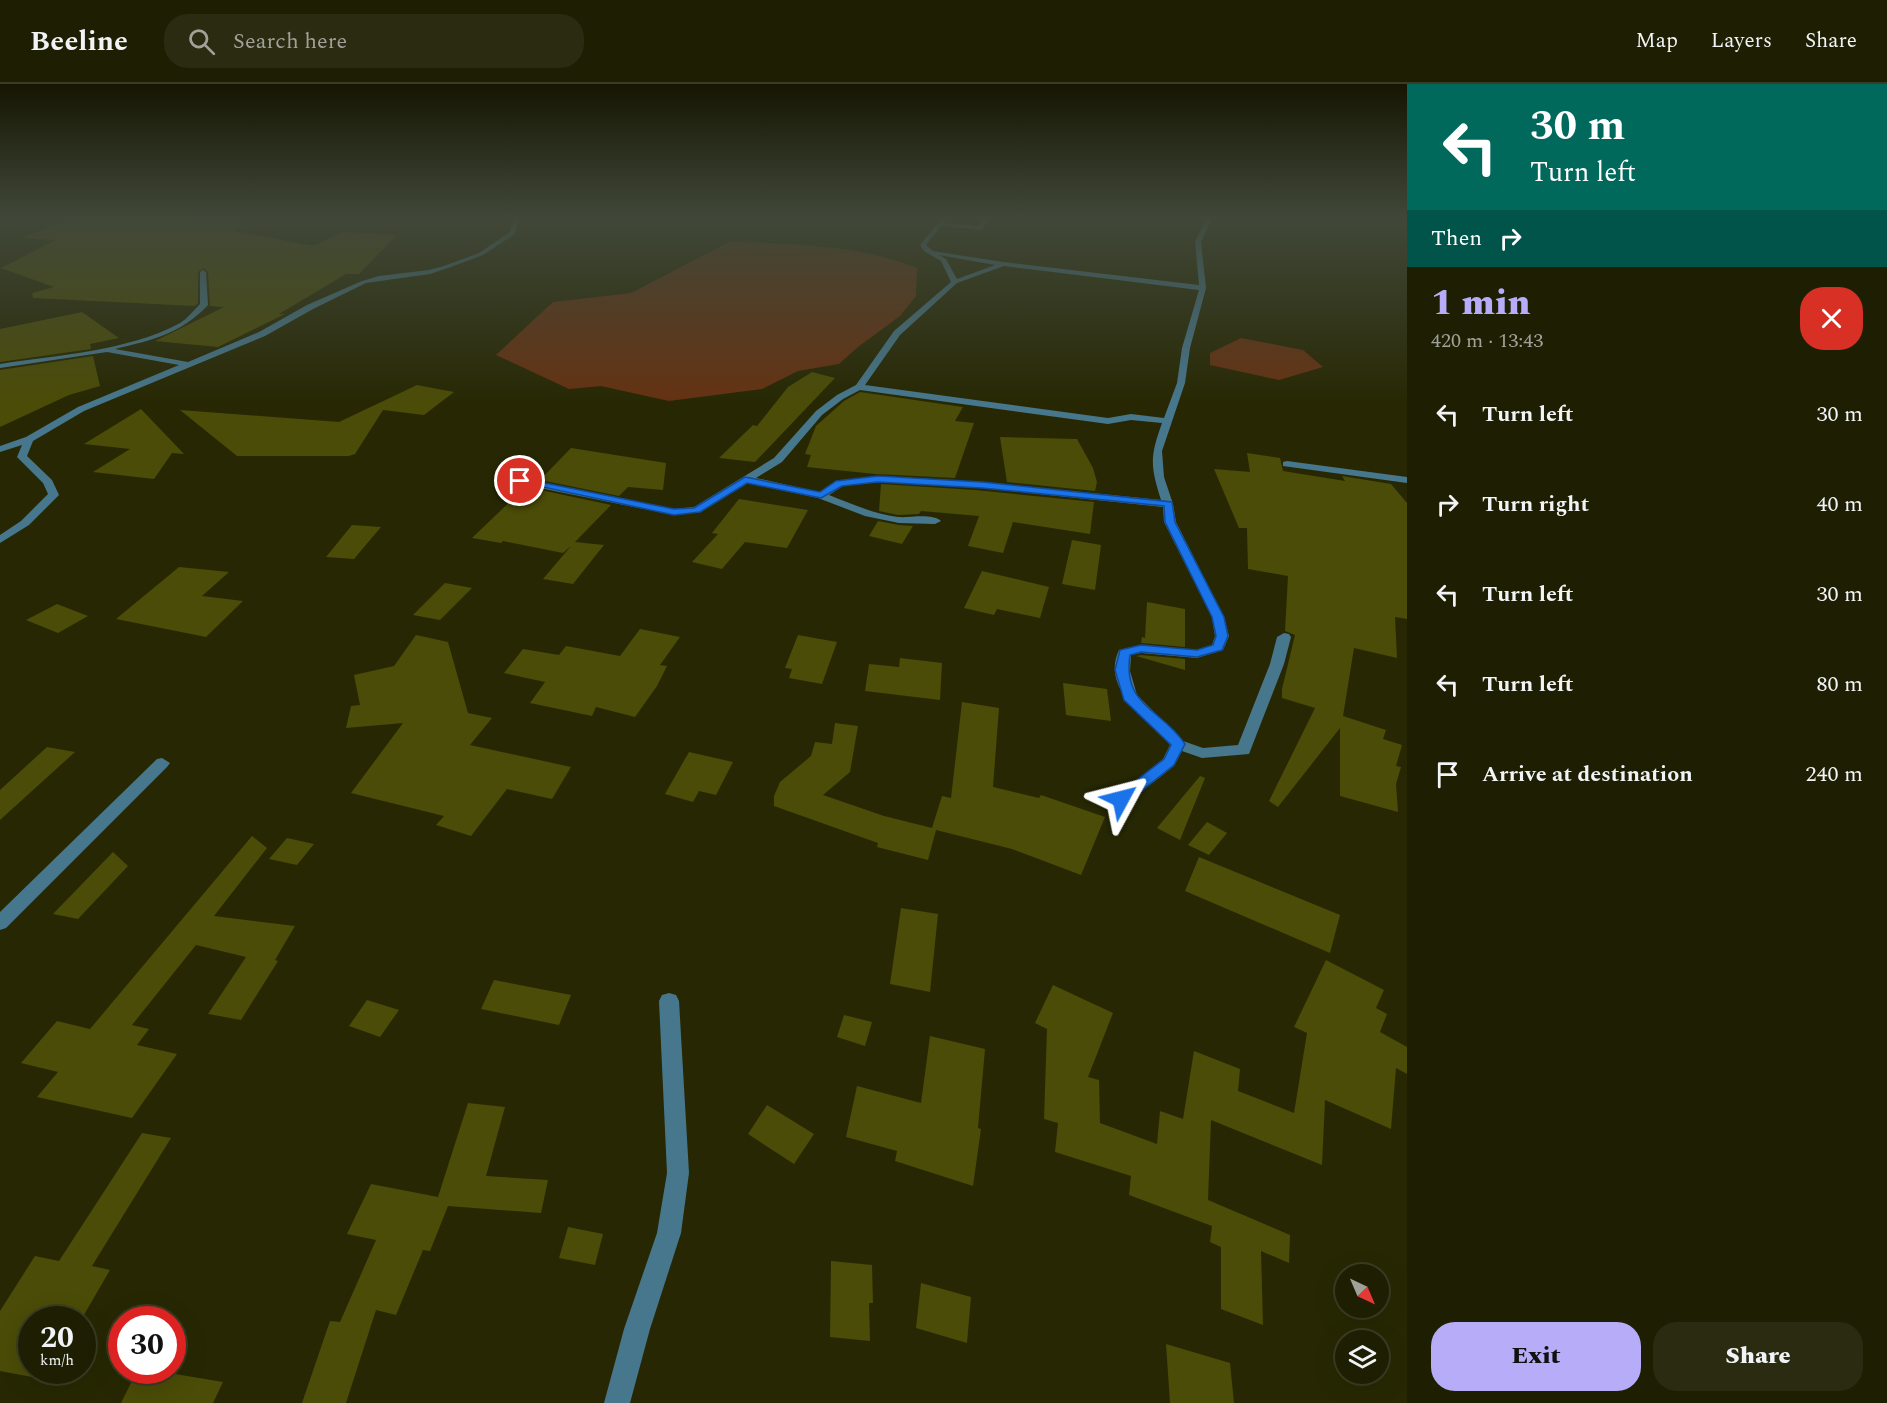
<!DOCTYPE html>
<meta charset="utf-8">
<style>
:root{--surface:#1d1e02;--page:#2a2b11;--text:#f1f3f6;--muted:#a0a299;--line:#3b3c24;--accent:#b6acf8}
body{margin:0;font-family:Spectral,serif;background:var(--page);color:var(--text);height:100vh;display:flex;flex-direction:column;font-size:22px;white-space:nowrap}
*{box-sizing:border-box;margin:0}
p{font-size:20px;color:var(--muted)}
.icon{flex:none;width:33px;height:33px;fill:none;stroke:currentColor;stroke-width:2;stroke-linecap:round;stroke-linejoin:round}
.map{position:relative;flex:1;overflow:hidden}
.drawer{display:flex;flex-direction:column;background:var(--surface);width:480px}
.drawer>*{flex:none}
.hud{background:#00695c;color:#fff;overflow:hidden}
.needle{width:39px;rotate:136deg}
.buttons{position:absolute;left:1335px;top:1180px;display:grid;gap:12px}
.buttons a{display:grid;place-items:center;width:54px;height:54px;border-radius:50%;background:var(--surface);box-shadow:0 6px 24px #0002,0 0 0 2px var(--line);font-size:30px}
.speed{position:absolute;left:18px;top:1222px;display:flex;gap:12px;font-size:30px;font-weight:700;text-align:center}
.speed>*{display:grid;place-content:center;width:78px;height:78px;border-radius:50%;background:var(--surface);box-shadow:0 6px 24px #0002,0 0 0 2px var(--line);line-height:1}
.speed small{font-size:15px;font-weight:400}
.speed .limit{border:9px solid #d22;background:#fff;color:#111}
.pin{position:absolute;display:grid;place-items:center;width:51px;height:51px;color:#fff;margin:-26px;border:3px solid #fff;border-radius:50%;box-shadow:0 2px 6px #0007}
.me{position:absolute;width:66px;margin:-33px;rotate:52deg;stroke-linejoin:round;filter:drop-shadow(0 0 4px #0008)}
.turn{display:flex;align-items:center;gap:21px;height:126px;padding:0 24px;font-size:27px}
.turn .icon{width:78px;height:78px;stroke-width:2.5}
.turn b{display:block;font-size:42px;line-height:51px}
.then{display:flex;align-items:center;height:57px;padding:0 24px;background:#0003;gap:12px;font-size:22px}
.round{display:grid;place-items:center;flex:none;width:63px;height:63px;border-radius:24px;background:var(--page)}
.overview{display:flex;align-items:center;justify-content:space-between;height:102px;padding:0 24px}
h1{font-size:36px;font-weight:800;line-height:45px;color:var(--accent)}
.cta{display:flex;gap:12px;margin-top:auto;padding:12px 24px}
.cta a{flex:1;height:69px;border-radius:24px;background:var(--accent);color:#111;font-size:24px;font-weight:800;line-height:69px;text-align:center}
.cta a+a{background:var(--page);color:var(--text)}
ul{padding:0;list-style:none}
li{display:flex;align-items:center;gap:18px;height:90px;padding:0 24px}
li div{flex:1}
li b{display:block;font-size:22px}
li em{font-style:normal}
header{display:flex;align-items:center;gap:36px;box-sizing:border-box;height:84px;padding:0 30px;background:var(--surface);border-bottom:2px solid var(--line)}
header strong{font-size:28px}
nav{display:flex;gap:33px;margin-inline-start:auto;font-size:21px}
.search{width:420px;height:54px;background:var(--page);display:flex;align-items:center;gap:15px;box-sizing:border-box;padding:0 21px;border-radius:24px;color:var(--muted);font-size:22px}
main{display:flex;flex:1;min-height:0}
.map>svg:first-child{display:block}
</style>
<header>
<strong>Beeline</strong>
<div class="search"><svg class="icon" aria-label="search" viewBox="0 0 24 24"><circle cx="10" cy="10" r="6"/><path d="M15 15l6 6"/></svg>Search here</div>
<nav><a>Map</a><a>Layers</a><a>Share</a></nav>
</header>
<main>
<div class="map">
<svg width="1407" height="1319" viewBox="0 0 1407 1319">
<rect width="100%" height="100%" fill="#272803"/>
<path fill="#653212" d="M731,157c63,4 127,3 186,27l-1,28 -16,20 -42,31 -19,17 -41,7 -36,18 -93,12 -68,-15 -32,3 -73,-34 57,-53 78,-9z
M1241,254l62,12 20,17 -44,13 -69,-15v-12z"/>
<path fill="#4b4c07" d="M72,135h130l-5,3 50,1 -13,8 79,15 29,-14 55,3 -38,39h-13l-67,40h6l-67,33 -63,-6 69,-34 -14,-1 -2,-34 -4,-4 -6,4v31l-3,3 -162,-8 -1,-5 22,-6 -53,-19 55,-28 -36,-2z
M82,228l37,26 -29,6 1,5 -91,13v-33z
M93,272l7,30 -31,9 -69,32v-57z
M812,288l23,6 -80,84 -36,-4 34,-33 4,1 31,-39z
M417,301l37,7 -30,23 -41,-5 -28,44 -6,2h-112l-57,-46 159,12z
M860,308l103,15 -8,14 19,2 -19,55 -80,-4 -68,-7 4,-12 -6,-1 11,-28 28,-25z
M141,325l43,45 -12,-1 -18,26 -61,-7 37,-23 -46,-5z
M1000,353l77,2 16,29 4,14 -2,9 -88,-9z
M571,364l95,15 -3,27 -35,-3 -9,9 -79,-16z
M1247,369l33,5 3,13 62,10 -3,-5 49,8 16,19v116l-12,-2 2,41 -43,-10 -11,68 43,14 -3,9 19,6 -6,21 5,1 -5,17 2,28 -58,-16v-68l-62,79 -9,-6 46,-93 -33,-10v-9l13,-54 -10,-4 3,-55 -40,-7 -1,-41h-8l-25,-59 36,3z
M881,400l94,6 119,12 -4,32 -77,-12 -10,31 -35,-7 11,-30 -58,-5 -2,3 -21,1 -19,-4z
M531,404l80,17 -36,37 29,3 -31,39 -30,-5 28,-33 -8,7 -60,-12 -2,2 -29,-5 47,-45 7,1z
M739,415l69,11 -21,38 -42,-6 -23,27 -30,-7 26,-28 -6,-1z
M878,437l21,4 14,1 -11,18 -33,-8z
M352,441l29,2 -27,32 -28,-2z
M1072,456l29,5 -6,45 -33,-6z
M179,483l50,5 -27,24 41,5 -37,36 -90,-18z
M982,487l67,16 -9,31 -43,-9 -3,6 -30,-7z
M445,499l27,5 -32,32 -27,-5z
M1147,518l38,7v38l-44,-4 1,-6 3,1z
M57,520l31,12 -30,17 -32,-13z
M640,545l40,8 -20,28 7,1 -10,20 -22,31 -39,-10 -4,9 -62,-13 15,-21 -41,-9 19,-24 36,6 7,-9 54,10z
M416,551l32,7 20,71 24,5 -22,27 101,22 -19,32 -45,-10 -36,47 -35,-11 8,-9 -93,-23 52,-70 -57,5 5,-22 9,-1 -6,-30 40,-9z
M798,551l39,7 -15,42 -33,-6 3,-9 -7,-1z
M1141,571l44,4v11l-49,-14z
M900,574l42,5 -2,37 -75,-9 4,-27 30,3z
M1063,599l44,6 4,32 -45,-6z
M962,618l37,6 -6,79 46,11 2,-3 64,22 -24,58 -69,-26 -76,-19 -8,30 -51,-13 1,-4 -104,-37v-10l6,-14 31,-26 4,-14 17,2 3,-21 23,3 -8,46 -27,23 61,21 48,12 10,-32 9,2z
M47,663l28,5 -75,68v-30z
M689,668l44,10 -17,33 -17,-4 -6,11 -28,-8z
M1200,692l5,2 -25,62 -23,-12z
M1207,738l20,11 -18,22 -21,-10z
M252,752l15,12 -53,68 81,10 -20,34 3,1 -37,59 -33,-6 38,-57 -50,-12 -64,80 17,4 -12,16 40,9 -45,64 -95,-21 21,-25 -37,-9 36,-42 33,8z
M287,754l27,6 -17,21 -28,-6z
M113,768l15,14 -50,53 -25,-5z
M1199,773l141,58 -10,38 -145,-62z
M901,824l37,6 -8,78 -40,-8z
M1326,876l58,30 -8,18 11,6 -7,18 27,15v27l-11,-6 -5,61 -66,-29 -3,65 -111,-45 -3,80 82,35 -1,28 -28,-12 2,74 -42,-16v-62l-11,-5 2,-16 -83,-31 2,-19 -76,-24 3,-29 -14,-4 3,-90 -12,-6 18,-38 60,28 -25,64 11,3 1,43 57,21 3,-33 23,8 11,-68 46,18 -2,22 56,22 13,-80 -13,-6z
M494,896l77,15 -12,30 -78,-16z
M367,916l32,10 -19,27 -31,-11z
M844,931l28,7 -7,24 -28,-9z
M930,952l55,13 -7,79 3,1 -8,57 -78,-25 2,-10 -51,-14 11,-51 64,17z
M468,1019l37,4 -19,69 62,4 -7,33 -93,-7 -18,45 -7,-1 -27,65 -20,-5 -30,93h-44l28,-82 10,1 36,-82 -29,-6 24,-50 67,13z
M767,1021l47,29 -20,30 -46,-30z
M142,1049l29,5 -79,128 18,4 -29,50h-49v57l-32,-6v-60l35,-55 24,5z
M568,1143l35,7 -8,31 -36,-7z
M831,1177l41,4 1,38h-4l1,38 -40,-4z
M921,1199l50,14 -4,46 -51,-15z
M1166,1260l64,19 4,40h-64z
M137,1287h20l66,11 -10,21h-92z"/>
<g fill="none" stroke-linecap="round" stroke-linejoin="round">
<path fill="#47778d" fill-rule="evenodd" d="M513,135h6l-4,15 -32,21 -35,13 -18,6 -64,9 -53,26 -48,27 -181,75 -51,30 -6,15 25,24 7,15 -30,30 -29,18v-8l21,-14 27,-27 -5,-11 -26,-26 5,-12 -22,7v-6l26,-9 52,-30 101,-42 -72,-13 -107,16v-4c57,-9 129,-13 180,-41 7,-4 14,-13 20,-19v-32l3,-2 3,2 2,33c-27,29 -56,35 -93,44l73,13 71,-30 48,-27 55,-24 17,-5 50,-6 15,-4 35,-13 31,-21z
M941,135h6l-3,4 33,3 7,-7h6l-9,11 -40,-4 -15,19 7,6 70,11 196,23 -4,-43 11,-23h6l-11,23 5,46 -16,60 -5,35 -23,68 2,26 9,27 3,18 48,95 5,19 -6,14 -26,8 -56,-5 -10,2 -1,16 7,24 46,46 20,7 35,-3 32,-81 7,-27 7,-4 5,1 2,3 -7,27 -35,90 -47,4 -20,-7 -8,15 -47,37h-12l-2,-4 50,-40 7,-14c-21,-26 -70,-55 -51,-95l22,-5 55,5 16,-5 3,-9 -3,-19 -48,-95 -1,-15 -181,-19 -104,-6 -35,4 -14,9c23,9 45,19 69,22 13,1 33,-4 43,4l-6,3 -36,-1 -34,-7 -47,-18 -70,-15 -47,29 -27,3 -154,-31 -5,-3 5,-3 154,31 20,-2 80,-49 42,-47 21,-16 19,-10 38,-54 57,-49 -10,-21 -17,-10 -4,-6zM939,171l56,10 -38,14 -11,-20zM1004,182l195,24 -17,58 -5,35 -13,35 -33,-4 -23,4 -243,-33 35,-50 57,-52zM860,306l248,34 23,-4 31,3c-12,34 -12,42 -1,77l-179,-18 -104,-6 -42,5 -17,11 -63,-14 26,-16 40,-47 21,-16z
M1287,377l120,16v6l-124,-17v-4z
M162,674l8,5 -3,4 -161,161 -6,2v-18l157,-153z
M669,909l7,2 3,6 10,172 -8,60 -31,96 -20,74h-26l20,-74 33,-96 10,-60 -8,-172 3,-6z"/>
</g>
<linearGradient id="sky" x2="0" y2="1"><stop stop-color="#151602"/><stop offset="0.42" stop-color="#414839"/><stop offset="1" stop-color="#414839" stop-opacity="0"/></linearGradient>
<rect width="1407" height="319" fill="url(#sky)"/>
<path fill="#1a73e8" stroke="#114b97" stroke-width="1.5" d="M878,392l104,6 190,20 3,20 49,95 4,19 -6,14 -25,7 -56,-5 -11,3c-8,51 32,54 55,89l-11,21 -48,38h-10l-3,-4 3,-3 48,-37 7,-14 -47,-45 -9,-30 5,-20 21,-5 56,5 16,-5 3,-9 -4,-19 -47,-95 -1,-16 -182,-18 -104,-6 -36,4 -21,12 -74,-15 -47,29 -26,3 -159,-34 5,-3 154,31 20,-1 51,-31 75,15 16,-11z"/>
</svg>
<div class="buttons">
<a><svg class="needle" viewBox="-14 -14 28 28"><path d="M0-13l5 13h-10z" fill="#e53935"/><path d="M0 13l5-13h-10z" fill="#a0a299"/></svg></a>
<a><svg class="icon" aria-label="layers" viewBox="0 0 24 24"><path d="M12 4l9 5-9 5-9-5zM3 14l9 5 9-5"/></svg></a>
</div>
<div class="speed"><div>20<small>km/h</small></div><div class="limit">30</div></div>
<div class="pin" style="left:520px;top:397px;background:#d93025"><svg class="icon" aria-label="arrive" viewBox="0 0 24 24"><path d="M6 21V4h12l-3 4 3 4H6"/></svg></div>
<svg class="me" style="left:1121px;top:715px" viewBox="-20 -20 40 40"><path d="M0-17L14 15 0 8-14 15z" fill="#1a73e8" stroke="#fff" stroke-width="4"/></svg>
</div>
<section class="drawer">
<div class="hud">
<div class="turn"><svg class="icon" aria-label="left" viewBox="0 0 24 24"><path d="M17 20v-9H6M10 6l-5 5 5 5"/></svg><div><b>30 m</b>Turn left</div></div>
<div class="then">Then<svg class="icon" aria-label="right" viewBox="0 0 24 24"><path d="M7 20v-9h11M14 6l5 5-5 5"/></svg></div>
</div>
<div class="overview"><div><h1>1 min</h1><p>420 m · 13:43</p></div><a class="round" style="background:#d93025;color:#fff"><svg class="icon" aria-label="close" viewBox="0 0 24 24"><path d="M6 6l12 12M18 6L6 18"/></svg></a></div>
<ul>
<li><svg class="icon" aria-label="left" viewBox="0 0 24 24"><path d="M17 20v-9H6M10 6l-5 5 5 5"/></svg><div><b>Turn left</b></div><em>30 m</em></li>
<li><svg class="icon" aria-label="right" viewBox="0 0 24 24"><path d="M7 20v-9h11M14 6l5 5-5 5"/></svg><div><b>Turn right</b></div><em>40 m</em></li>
<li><svg class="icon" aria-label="left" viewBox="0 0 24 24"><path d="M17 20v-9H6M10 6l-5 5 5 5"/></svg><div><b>Turn left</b></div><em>30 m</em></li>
<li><svg class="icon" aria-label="left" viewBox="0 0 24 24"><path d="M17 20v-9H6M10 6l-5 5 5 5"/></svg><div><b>Turn left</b></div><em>80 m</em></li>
<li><svg class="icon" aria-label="arrive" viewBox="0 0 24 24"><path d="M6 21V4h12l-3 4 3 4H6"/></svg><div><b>Arrive at destination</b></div><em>240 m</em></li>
</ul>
<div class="cta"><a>Exit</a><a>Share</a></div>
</section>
</main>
